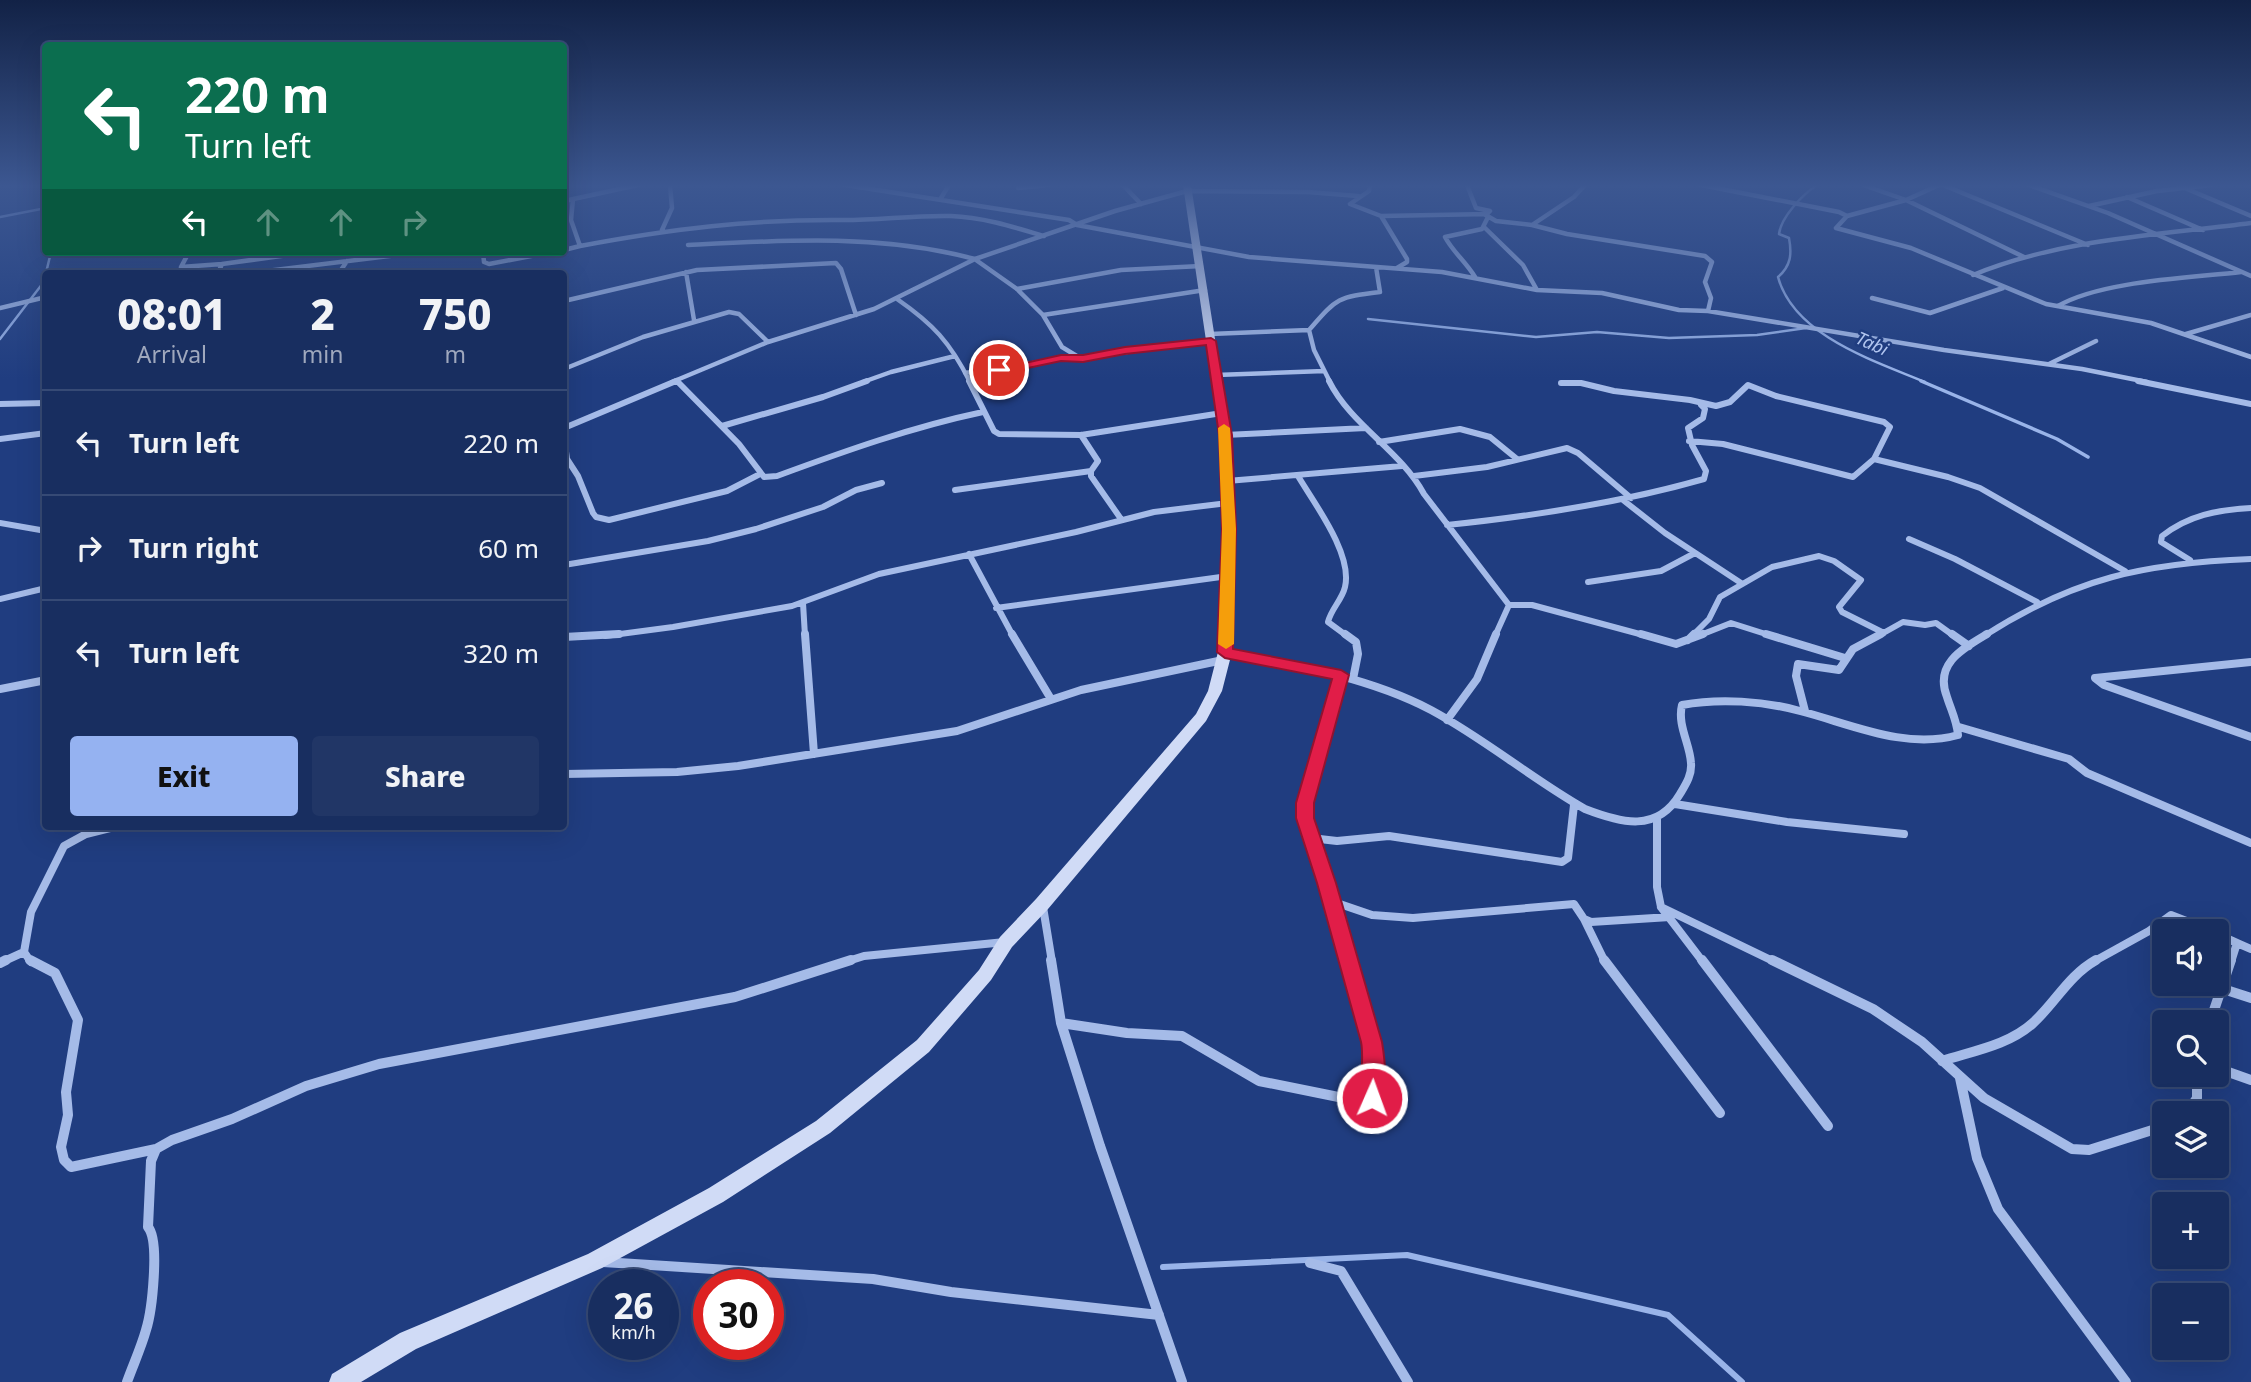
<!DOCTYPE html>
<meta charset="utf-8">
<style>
:root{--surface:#182e60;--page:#213666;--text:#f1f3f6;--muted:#9fa8bd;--line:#364a75;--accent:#95b2f1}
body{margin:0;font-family:"Noto Sans",sans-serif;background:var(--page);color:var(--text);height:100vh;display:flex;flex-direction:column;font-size:26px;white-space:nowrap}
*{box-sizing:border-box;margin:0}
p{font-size:23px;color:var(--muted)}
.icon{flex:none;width:38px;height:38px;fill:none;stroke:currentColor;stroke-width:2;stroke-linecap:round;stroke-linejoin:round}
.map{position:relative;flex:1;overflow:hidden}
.side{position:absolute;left:42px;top:270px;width:525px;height:560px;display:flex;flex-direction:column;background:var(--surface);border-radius:7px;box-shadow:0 7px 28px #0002,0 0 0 2px var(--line)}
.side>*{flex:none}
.banner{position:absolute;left:42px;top:42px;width:525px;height:214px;border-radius:7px;box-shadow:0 7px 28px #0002,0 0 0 2px var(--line);background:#0b6e4f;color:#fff;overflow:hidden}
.controls{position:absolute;left:2152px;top:919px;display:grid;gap:14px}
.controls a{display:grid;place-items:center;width:77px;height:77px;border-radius:7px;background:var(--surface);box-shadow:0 7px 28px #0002,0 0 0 2px var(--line);font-size:35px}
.speed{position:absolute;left:588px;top:1269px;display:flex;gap:14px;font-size:35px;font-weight:700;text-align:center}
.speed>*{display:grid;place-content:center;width:91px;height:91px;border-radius:50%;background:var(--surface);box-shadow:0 7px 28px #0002,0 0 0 2px var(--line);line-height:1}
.speed small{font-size:18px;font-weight:400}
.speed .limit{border:10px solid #d22;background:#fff;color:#111}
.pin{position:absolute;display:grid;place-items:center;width:60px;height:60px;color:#fff;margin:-30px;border:4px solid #fff;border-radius:50%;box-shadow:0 2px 7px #0007}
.me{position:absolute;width:77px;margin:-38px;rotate:2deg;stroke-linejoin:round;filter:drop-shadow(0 0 5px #0008)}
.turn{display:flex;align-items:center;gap:24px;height:147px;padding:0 28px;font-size:32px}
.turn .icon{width:91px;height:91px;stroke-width:2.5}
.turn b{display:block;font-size:49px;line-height:60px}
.lanes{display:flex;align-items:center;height:66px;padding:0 28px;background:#0003;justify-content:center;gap:35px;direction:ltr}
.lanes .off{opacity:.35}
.eta{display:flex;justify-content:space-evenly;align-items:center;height:119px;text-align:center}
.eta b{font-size:42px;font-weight:800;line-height:49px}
.button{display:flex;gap:14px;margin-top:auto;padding:14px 28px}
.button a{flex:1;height:80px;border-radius:7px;background:var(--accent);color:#111;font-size:28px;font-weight:800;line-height:80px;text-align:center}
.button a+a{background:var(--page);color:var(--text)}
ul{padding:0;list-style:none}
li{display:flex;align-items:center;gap:21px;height:105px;padding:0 28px;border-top:2px solid var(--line)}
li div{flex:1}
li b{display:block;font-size:26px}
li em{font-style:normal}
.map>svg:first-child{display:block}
</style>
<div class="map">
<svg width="2251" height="1382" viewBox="0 0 2251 1382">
<rect width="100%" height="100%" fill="#203d80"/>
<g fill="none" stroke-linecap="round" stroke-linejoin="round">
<path stroke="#99b4e9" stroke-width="2.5" d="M1817,185c-14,9 -36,32 -38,49l10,4c3,16 2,28 -11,39 16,59 97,84 147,105
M0,217l46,-9
M46,273l5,-21
M1368,319l168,18 61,-5 72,6 88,-3 49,-7
M0,339l43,-56 3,-10"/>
<path stroke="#99b4e9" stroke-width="3.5" d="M1921,381l136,58 31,18"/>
<path stroke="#99b4e9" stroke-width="6" d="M1163,1267l244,-12 261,60 74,67"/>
<path stroke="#a5bbe8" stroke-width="4.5" d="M845,185l224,35 8,5 172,32 193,15 95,18 65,3 77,17 29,1 236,39 138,19 65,13
M1123,185l18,19
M1370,185l-1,6 -19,13 31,12 26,43v3l-10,6
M1701,185l138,27 8,4 -11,12 75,20 135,56 105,19 100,34
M1863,185l43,15 118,57
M1943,185l145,60
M2029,185l79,28 143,63
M1018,188l31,-3
M2187,189l64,27
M2127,197l76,33
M941,198l8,-13
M564,201l74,-16
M2089,206l68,-15 54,-6
M1484,214l12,7 36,4 42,-28 11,-12
M1381,216l106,-2 3,-3 -14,-3 -9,-23
M1847,216l59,-16 33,-15
M1532,225l35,9 138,22 7,6 -7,20 6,16 -3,13
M1484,227l39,38 14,25
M662,230l10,-22 -2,-23
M688,245c97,-5 192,-11 287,14
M580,246c90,-17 172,-27 264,-26 36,0 71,-5 107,-4 31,1 63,11 93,20
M564,250l16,-4 -9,-26 2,-21
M198,252l-10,2 -7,13 41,-3
M483,252l1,10 5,2 63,-12
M976,260l41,29 26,26
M686,272l8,48
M218,273l4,-9 88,-12
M250,273l172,-21
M339,273l8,-12
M1973,275c87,-36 186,-40 278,-52
M1475,277c-9,-15 -22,-25 -30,-40l37,-8 6,-12
M1017,289l104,-19 80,-4
M1205,290l-162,25 19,32 18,11 131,-17
M1872,298l58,15 73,-25
M897,299c36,25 53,43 73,83
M564,301l133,-31 139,-7 5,6 15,46
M2058,306c43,-25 131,-28 183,-34
M0,308l46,-11
M1309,330l5,20 16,32
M1309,330c28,-32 28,-33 71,-38l-4,-25
M1210,334l99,-4
M2186,334l65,-19
M2049,364l47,-23
M564,369l79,-32 86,-25 10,2 29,28
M965,373l110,-16
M1216,375l108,-4
M672,382l96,-40 106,-33 101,-50 140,-48 72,-20 121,1 50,4
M863,382l28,-10 64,-16"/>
<path stroke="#a5bbe8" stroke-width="6" d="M677,381l62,63 25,33 13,-1c68,-25 135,-49 206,-64
M969,381l25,50 5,3 82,1 141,-22
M1329,381c22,44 71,69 95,113l85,111
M2138,381l113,23
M1561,383h20l33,8 76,9 26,6 14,-4 18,-17 28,11 108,26 6,5 -16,32 -21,18 -130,-33 -34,-3
M0,404l46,-1
M722,426l101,-29 44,-16
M564,428l112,-47
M1081,435l17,26 -7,10v5l30,43
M1225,435l141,-7
M564,437l3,22 11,17 15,37 3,4 13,3 118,-29 33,-17
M0,439l46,-6
M1379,442l81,-13 30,8 27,22
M1874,459l74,18 32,11 145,83
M1298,476c16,27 55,78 47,111 -3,13 -14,22 -17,35l19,14
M1414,476l73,-9 80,-19 11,5 53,45
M1227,481l175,-15
M955,490l136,-19
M1623,500l42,33 76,50
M0,523l46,8
M1447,525c87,-9 173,-22 257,-46l2,-8 -14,-26 -4,-17 15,-10 2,-9 -4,-4
M1909,539l46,20 82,43
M969,554l44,82
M2190,560l-29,-18 1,-6c27,-21 55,-26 89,-28
M564,565l144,-24 48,-12 67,-22 33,-17 26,-7
M1588,582l73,-11 34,-18
M0,599l46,-11
M803,603l2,33
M996,608l232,-32
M605,636l68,-9 119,-21 87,-32 197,-42 78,-20 74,-9
M1495,636l14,-31h23l115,31
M1692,636l17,-17 11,-22 52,-30 47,-11 15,5 27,19 -22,27 3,5 42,21
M1698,636l33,-13 41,13
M1878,636l25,-14 22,3 11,-2 18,13
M1984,636c90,-58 161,-73 267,-77"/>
<path stroke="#a5bbe8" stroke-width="8" d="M805,634l9,120
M1012,634l39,65
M1345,634l11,8 2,12 -5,25
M1641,634l35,10 27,-10
M1766,634l79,24
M1952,634l17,12
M564,637l55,-3
M1688,640l6,-6
M1225,652c70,13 143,25 206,58 54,29 101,69 154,99 36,14 72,24 95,-15 6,-10 12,-19 11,-31 -1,-19 -14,-38 -9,-58 37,-7 82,-4 118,6 51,13 105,39 158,24 -1,-14 -7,-25 -11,-38 -13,-33 15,-48 40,-63
M2251,662l-156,16 9,7 147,52
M1341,675l-36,128v15l22,65 22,79
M0,689l46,-9
M1805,711l-9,-35 2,-12 41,6 14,-21 28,-15
M1447,720l30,-41 19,-45
M1959,727l110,32 18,14 164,70
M564,774l113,-2 61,-6 219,-35 124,-41 142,-30
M1675,804l112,18 117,12
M1657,819v68l4,20 42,55
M1311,838l26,3 52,-5 173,26 6,-4 6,-53
M1331,901l41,14 41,3 161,-14 10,15 7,3 79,-5
M1043,907l9,55
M1661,907l114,55
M1584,919l21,43
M2217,934l20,9
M24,952l7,10
M2,962l22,-10 7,-40 33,-66 22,-12 32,-8
M845,962l19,-6 141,-14
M2093,962l56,-31 22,-16 41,16
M2231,962l6,-19 14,6"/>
<path stroke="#a5bbe8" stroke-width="10" d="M30,960l25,13 23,47 -12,72 2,23 -7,32 3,13 7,7 85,-18 16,-9 60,-21 74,-33 73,-22 356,-67 116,-37
M1051,960l10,63 39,123 82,236
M1604,960l116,153
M1702,960l126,166
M1772,960l101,49 49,33 62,56 88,51 17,1 76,-24
M0,963l6,-3
M2220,988l31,10
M2210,1022l21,-62
M1061,1023l66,10 55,3 77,45 109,22 4,-5 2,-43 -26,-95
M1942,1061c31,-10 67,-16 91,-38 23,-21 35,-47 63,-63
M2217,1068l34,12
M1960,1078l17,80 21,51 128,173
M2187,1113l10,-15v-24
M603,1262l270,17 78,13 208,23
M1310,1263l31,8 67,111
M127,1382c6,-17 14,-34 19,-52 6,-19 14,-89 2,-103l3,-66 5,-12"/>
<path fill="#d0dbf6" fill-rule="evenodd" d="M1183,185h8l39,250 5,94 -3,123 -10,39 -16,30 -158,188 -36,38 -21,33 -62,72 -99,81 -107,69 -121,66 -186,81 -55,33h-32l3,-8 68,-41 188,-79 121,-66 107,-67 101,-81 62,-70 21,-33 36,-38 160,-185 12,-23 10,-39 5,-123 -3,-94z"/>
</g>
<linearGradient id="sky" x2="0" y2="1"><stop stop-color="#122246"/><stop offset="0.49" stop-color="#3c5791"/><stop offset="1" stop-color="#3c5791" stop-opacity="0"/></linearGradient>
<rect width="2251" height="379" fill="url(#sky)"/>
<path fill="#e11d48" stroke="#92132f" stroke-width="2" d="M1211,338l5,3 16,94 4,94 -3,120 108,21 8,5 -35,128v15l22,65 46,159c3,18 6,46 -2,63l-8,3 -7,-3c-8,-18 0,-43 -4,-63l-44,-159 -21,-65v-15l36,-124 -107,-21 -8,-6 5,-123 -3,-94 -13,-90 -81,9 -42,8 -22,-1 -62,13 -5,-4 67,-15h22l42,-8z"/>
<path fill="#f59e0b" d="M1224,424l6,4 6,101 -2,115 -8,5 -8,-5 4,-115 -4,-101z"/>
<g text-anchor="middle" stroke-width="5" stroke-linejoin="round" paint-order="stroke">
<g font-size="18" font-style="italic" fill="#b1c5ef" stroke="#203d80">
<text transform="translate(1872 344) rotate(24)" y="6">Tabi</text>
</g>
</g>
</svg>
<div class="controls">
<a><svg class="icon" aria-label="sound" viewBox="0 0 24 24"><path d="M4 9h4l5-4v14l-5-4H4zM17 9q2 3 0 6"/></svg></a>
<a><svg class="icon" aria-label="search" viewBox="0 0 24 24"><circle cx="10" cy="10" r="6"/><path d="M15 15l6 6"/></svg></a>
<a><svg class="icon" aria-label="layers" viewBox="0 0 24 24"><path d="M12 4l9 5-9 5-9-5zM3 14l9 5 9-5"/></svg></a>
<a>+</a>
<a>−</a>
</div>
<div class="speed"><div>26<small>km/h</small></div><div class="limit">30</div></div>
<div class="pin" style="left:999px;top:370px;background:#d93025"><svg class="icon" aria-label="arrive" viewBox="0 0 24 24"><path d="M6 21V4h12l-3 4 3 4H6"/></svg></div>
<svg class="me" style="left:1372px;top:1098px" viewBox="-20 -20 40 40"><circle r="17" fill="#e11d48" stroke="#fff" stroke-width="3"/><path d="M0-11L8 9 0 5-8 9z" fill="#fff"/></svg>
<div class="banner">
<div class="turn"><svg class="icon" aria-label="left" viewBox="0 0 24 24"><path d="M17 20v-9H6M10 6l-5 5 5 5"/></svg><div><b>220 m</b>Turn left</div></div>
<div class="lanes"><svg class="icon" aria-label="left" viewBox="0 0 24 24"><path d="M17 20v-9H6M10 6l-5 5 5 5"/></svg><svg class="icon off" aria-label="ahead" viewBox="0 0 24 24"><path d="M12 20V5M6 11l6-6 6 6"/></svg><svg class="icon off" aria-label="ahead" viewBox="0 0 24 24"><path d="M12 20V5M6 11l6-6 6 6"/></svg><svg class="icon off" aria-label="right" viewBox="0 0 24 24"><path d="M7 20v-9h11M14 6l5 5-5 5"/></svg></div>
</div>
<section class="side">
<div class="eta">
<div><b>08:01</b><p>Arrival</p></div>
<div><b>2</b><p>min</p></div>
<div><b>750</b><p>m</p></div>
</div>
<ul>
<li><svg class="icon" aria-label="left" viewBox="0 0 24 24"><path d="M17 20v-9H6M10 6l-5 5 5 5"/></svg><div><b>Turn left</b></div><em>220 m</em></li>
<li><svg class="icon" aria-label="right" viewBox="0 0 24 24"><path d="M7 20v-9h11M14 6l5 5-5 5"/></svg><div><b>Turn right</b></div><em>60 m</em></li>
<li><svg class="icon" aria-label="left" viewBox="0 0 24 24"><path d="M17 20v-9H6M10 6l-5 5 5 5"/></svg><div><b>Turn left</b></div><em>320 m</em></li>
</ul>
<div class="button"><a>Exit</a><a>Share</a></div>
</section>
</div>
